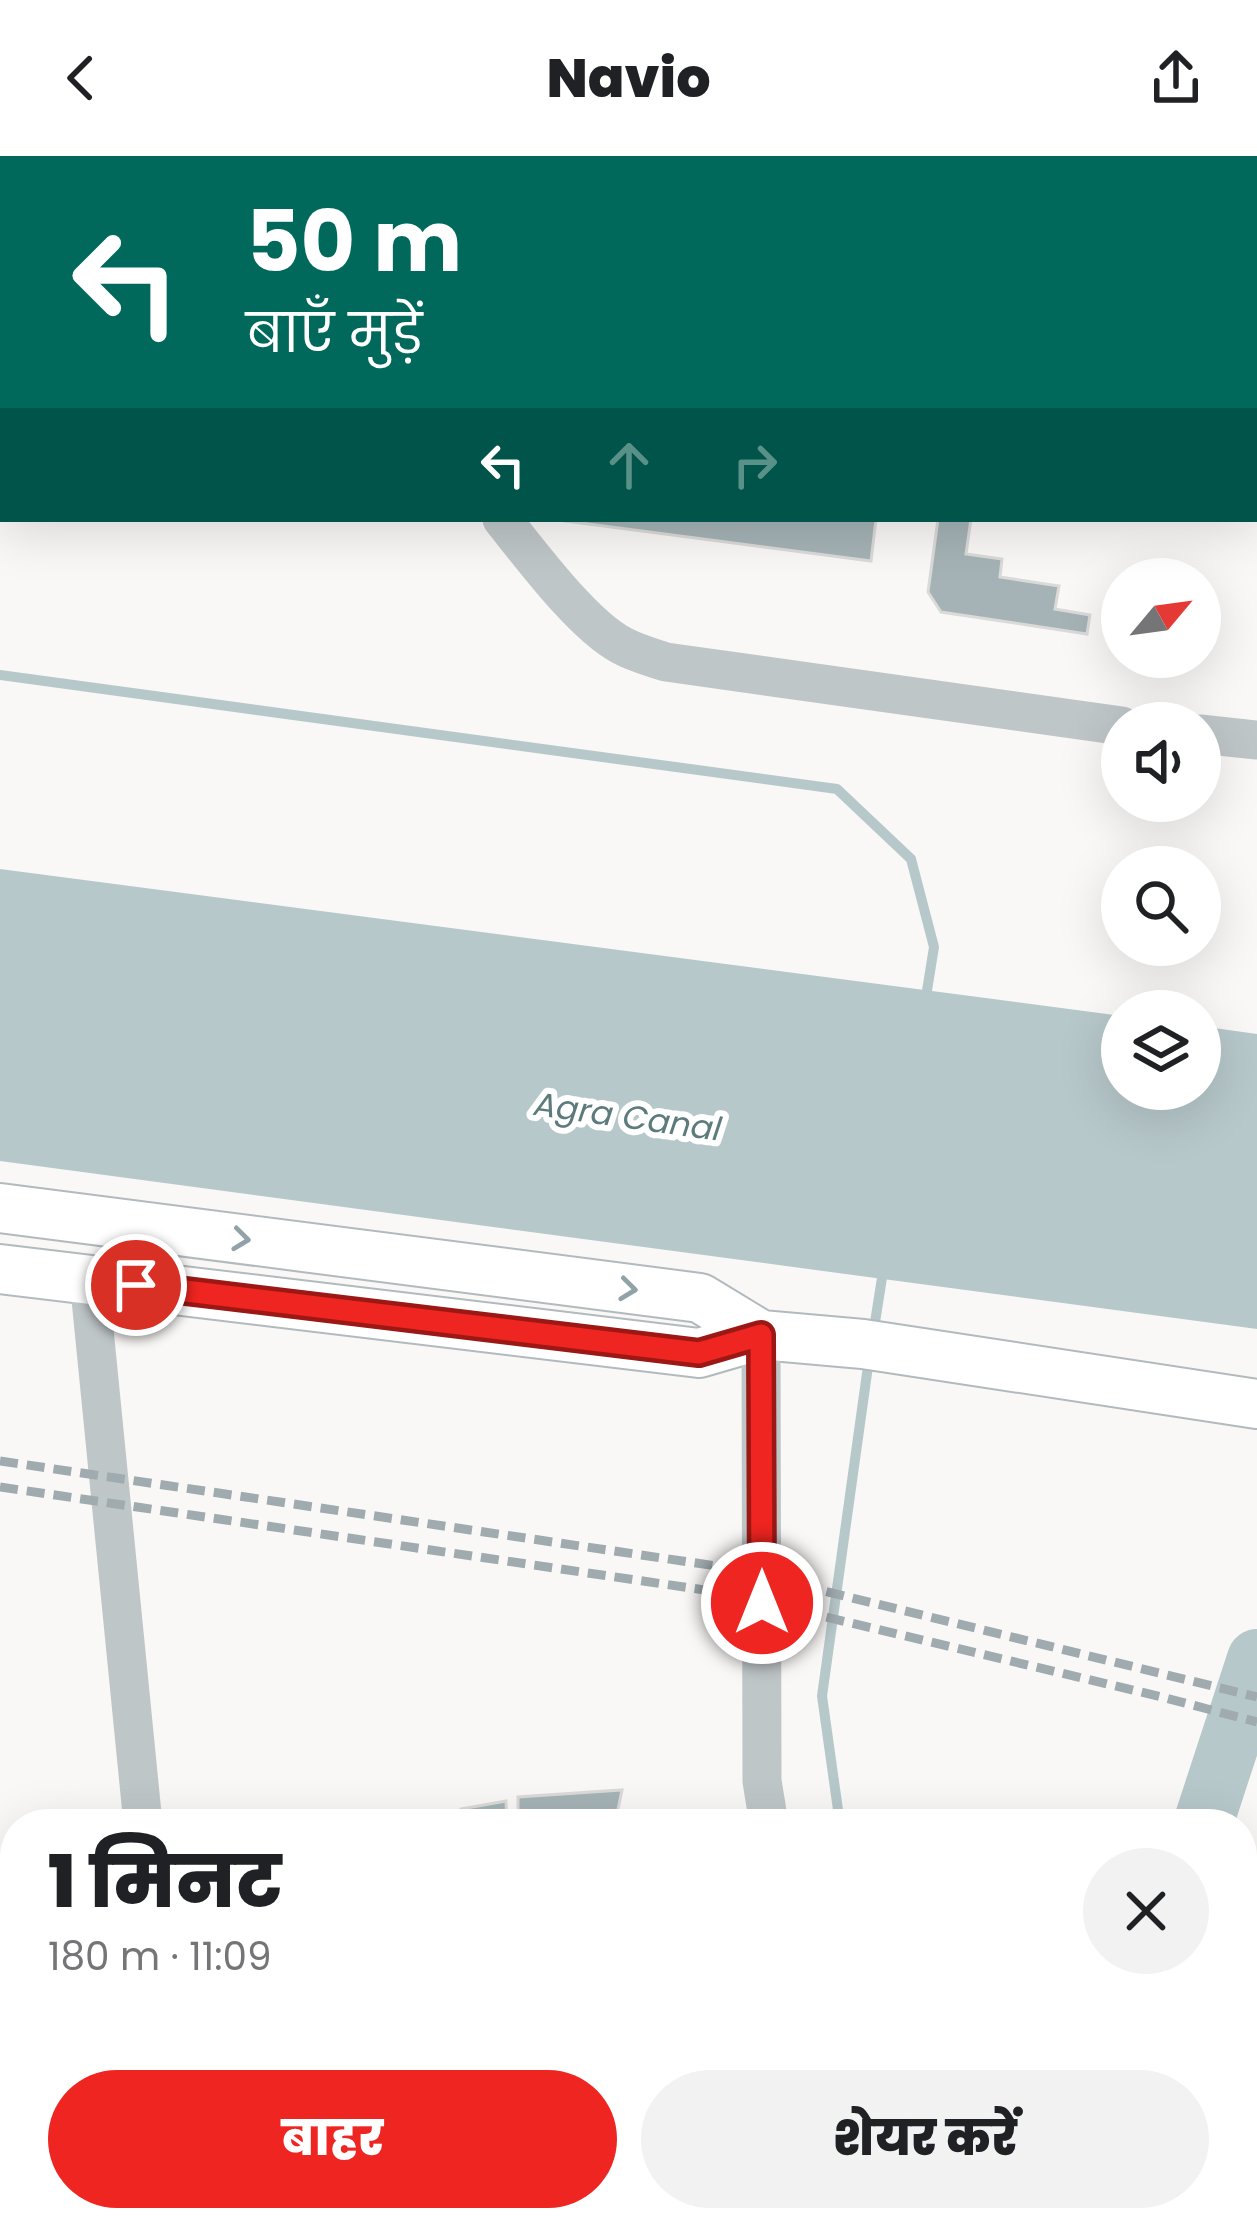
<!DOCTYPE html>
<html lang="hi">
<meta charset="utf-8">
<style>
:root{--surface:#fff;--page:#f2f2f2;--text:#202124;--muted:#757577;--accent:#ee2520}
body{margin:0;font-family:Poppins,"Noto Sans Devanagari",sans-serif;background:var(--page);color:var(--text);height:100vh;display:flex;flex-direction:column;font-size:45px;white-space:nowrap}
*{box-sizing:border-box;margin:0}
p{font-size:39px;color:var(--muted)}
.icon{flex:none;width:66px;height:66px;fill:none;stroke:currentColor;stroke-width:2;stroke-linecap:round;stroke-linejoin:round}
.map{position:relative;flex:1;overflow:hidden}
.details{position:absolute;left:0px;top:1653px;width:1257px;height:423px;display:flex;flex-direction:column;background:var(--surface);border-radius:48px 48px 0 0;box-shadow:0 12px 48px #0002}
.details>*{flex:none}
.banner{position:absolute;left:0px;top:0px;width:1257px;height:366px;box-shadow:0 12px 48px #0002;background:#00695c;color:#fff;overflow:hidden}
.needle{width:78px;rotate:61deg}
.controls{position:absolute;left:1101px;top:402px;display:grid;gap:24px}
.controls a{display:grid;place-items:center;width:120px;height:120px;border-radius:50%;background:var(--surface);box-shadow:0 12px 48px #0002;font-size:60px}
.pin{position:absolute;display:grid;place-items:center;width:102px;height:102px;color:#fff;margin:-51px;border:6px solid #fff;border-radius:50%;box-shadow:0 3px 12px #0007}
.me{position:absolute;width:132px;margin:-66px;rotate:0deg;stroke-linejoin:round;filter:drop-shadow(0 0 9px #0008)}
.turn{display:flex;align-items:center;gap:42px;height:252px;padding:0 48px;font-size:54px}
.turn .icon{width:156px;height:156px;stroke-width:2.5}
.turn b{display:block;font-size:84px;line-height:102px}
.lanes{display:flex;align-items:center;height:114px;padding:0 48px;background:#0003;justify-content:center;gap:60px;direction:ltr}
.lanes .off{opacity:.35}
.round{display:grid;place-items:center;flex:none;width:126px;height:126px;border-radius:63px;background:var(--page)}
.summary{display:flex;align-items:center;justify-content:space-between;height:204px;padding:0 48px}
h1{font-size:72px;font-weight:800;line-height:90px}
.primary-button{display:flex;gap:24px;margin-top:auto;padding:24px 48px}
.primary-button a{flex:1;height:138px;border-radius:72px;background:var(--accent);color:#fff;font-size:48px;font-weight:800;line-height:138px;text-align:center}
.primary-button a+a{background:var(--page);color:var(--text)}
header{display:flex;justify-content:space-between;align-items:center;height:156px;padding:0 48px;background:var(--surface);font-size:54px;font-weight:800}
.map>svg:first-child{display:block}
</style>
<header><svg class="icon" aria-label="back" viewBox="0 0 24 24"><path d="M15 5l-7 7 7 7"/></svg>Navio<svg class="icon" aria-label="share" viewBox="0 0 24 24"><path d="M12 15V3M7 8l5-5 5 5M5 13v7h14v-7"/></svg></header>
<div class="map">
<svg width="1257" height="2074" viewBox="0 0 1257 2074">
<rect width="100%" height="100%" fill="#f9f8f6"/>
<path fill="#b7c8ca" d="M0,713l1122,147v73h78v-63l57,8v295l-1257,-168z"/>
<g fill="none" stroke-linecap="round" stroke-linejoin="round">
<path stroke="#b7c8ca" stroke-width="10" d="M0,519l837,114 74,70 23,88 -9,56
M873,1179l11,-70
M840,1668l-18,-128 47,-337
M968,2061l5,13"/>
<path stroke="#b7c8ca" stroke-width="60" d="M1203,1668l54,-165
M1200,2061l1,13"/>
</g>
<path fill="#a5b3b6" stroke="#dadad8" stroke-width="3" d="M578,0h96l2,3h-96z
M1232,0h25v144l-3,-1v-140h-23z
M1254,189l3,1v136l-3,-1z
M550,363h326l-5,42z
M938,363h33l-5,35 36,5 -2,18 59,9 -4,23 35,6 -3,19 -146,-22 -13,-20z
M622,1634l-7,34h-97v-27z
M506,1645l1,23h-45l-1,-15z"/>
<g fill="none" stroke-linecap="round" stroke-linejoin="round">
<g stroke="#b2babd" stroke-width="52">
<path id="major" d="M0,1052l700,90 61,37
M0,1113l699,84 62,-18 102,9 394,60"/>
</g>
<path stroke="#bfc6c8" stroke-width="39" d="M270,0l2,3
M458,0l5,3
M41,3l1,-3
M1210,3l1,-3
M0,50l3,-4
M1254,161l3,1
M502,363c29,36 80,105 119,126 14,8 30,12 45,17l456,64
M1200,578l57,6
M89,1123l54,545
M761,1179l1,446 7,43
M201,2061l6,13
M895,2061l5,13
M818,2074l21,-13"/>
<use href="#major" stroke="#fff" stroke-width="48"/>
<path stroke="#a0abaf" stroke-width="9" stroke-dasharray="18 9" stroke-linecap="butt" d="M0,1305l730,107 527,129
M0,1331l725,106 437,104 95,25"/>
</g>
<defs><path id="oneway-chevron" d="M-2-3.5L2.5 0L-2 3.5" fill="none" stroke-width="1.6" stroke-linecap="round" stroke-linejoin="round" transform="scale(3)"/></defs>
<g stroke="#91a2a8">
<use href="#oneway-chevron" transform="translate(241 1083) rotate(7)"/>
<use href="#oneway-chevron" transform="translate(628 1133) rotate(7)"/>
</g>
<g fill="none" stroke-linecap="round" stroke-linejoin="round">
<g stroke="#9b1815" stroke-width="30">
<path id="route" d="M136,1129l563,68 62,-18 1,268"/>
</g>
<use href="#route" stroke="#ee2520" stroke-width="21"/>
</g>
<g text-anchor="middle" stroke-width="12" stroke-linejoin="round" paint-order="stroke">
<g font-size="33" font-style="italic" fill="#5d7b7d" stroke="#fff">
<text transform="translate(628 960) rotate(8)" y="12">Agra Canal</text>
</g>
</g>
</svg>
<div class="controls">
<a><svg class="needle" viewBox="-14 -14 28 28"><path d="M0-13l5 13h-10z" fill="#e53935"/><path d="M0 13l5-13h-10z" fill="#757577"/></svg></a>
<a><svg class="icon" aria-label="sound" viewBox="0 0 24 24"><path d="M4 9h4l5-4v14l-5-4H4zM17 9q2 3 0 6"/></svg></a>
<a><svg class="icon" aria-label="search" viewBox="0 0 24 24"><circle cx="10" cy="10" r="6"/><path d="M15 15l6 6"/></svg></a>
<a><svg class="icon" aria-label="layers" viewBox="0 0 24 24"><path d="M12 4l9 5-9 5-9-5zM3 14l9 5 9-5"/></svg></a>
</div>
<div class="pin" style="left:136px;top:1129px;background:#d93025"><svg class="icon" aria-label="arrive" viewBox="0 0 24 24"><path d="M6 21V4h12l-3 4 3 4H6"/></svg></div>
<svg class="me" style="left:762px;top:1447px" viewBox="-20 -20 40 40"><circle r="17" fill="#ee2520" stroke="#fff" stroke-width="3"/><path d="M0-11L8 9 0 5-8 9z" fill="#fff"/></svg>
<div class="banner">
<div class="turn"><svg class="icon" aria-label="left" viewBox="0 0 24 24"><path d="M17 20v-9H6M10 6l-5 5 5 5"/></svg><div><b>50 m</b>बाएँ मुड़ें</div></div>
<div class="lanes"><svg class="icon" aria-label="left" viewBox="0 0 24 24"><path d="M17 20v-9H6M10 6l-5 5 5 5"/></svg><svg class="icon off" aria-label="ahead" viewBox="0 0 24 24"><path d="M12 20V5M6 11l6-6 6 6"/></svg><svg class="icon off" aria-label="right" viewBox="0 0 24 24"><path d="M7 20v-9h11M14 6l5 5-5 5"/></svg></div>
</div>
<section class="details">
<div class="summary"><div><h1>1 मिनट</h1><p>180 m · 11:09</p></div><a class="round"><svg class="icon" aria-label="close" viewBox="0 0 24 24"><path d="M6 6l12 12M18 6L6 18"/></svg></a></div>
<div class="primary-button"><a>बाहर</a><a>शेयर करें</a></div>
</section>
</div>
